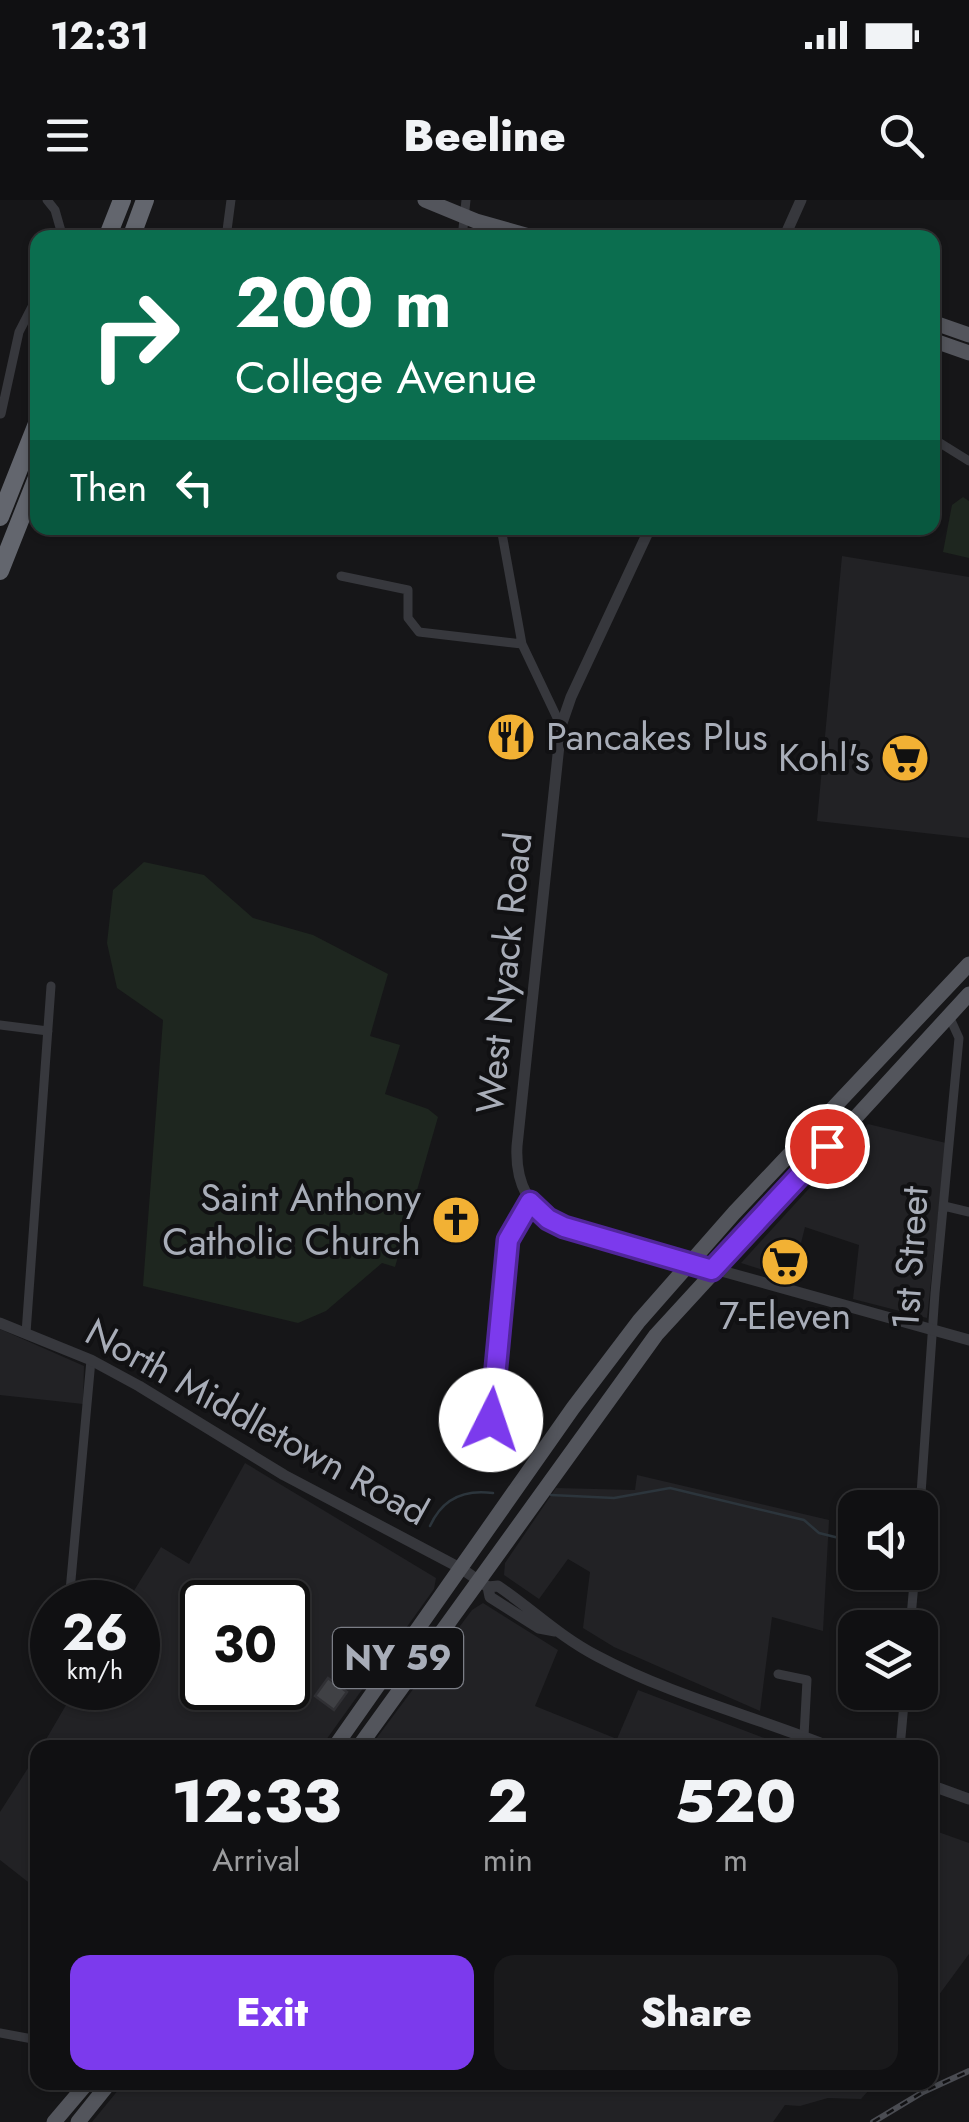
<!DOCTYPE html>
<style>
:root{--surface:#101012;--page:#19191b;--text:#f1f3f6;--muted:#9c9d9f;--line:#303032;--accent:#7c3aed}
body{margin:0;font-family:Jost,sans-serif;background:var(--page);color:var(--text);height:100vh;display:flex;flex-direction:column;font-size:38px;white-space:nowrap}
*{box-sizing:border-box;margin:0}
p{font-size:32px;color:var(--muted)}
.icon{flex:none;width:55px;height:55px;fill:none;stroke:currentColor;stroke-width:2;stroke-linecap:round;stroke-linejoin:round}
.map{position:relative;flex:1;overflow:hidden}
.panel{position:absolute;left:30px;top:1540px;width:908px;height:350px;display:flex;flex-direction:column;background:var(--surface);border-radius:20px;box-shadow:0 2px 8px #0004,0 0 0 2px var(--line)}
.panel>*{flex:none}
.hud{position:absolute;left:30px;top:30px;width:910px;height:305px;border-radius:20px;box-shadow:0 2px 8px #0004,0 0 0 2px var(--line);background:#0b6e4f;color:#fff;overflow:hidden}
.fabs{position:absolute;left:838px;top:1290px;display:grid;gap:20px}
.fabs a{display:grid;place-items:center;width:100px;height:100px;border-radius:20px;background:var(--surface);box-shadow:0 2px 8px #0004,0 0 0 2px var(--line);font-size:50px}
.speed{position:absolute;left:30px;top:1380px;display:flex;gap:20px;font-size:50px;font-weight:700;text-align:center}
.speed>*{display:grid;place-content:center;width:130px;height:130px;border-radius:50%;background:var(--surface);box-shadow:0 2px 8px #0004,0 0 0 2px var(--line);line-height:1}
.speed small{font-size:25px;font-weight:400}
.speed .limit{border:5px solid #111;border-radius:15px;background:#fff;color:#111}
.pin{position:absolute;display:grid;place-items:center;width:85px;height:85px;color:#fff;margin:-42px;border:5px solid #fff;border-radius:50%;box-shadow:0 2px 10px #0007}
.me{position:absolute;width:110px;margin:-55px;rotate:4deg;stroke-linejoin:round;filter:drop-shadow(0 0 8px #0008)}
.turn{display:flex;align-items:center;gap:35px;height:210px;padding:0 40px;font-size:45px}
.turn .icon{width:130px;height:130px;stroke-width:2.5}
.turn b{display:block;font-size:70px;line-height:85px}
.then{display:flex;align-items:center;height:95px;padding:0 40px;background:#0003;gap:20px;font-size:38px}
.eta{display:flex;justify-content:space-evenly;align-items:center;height:170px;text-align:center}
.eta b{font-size:60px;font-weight:800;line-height:70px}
.primary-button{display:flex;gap:20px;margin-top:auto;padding:20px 40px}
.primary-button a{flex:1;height:115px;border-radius:20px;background:var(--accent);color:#fff;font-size:40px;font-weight:800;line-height:115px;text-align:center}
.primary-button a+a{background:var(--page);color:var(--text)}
.status{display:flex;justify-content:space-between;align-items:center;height:70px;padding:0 50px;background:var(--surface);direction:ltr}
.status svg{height:28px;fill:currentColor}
header{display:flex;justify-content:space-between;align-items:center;height:130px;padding:0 40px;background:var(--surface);font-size:45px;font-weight:800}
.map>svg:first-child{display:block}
</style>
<div class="status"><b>12:31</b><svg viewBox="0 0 49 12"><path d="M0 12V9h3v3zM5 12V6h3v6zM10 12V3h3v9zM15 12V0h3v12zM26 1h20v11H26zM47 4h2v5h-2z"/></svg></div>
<header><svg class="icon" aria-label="menu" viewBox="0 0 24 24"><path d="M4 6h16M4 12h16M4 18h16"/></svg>Beeline<svg class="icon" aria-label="search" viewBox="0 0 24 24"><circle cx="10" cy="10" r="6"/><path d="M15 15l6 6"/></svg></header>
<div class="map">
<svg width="969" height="1922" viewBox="0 0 969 1922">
<rect width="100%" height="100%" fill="#161618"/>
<path fill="#222225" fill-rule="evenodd" d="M842,356l127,21v261l-152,-17z
M868,924l78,19 -19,175 -74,-19 6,-54 -54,-18 -13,52 -51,-16z
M0,1129l84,37 -1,38 -83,-9z
M245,1263l191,115 -2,11 -113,158 -280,1 35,-60h62v-86h-11l34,-55 28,17zM202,1402h86v86h-86z
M637,1275l192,45 -6,111 -51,-14 -12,94 -146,-64 -31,-19 7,-56 -22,-13 -29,40 -35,-24 1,-12 51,-75 79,2z
M483,1403l75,47 -23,56 82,33 21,-49 150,57h-418l102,-137z
M37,1554v135l-37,-29v-48z
M930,1629l39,14v111l-39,53z
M124,1883v-1l751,1 -14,16 -33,-1 -28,8 -15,-1 -12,17h-681z"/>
<path fill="#1e261f" d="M963,297l6,4v57l-26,-6 9,-47z
M144,662l60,13 49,43 60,17 75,39 -18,62 30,9 -15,49 43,15 10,8 -43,150 -13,-4 -56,48 -28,12 -155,-37 20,-266 -46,-32 -10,-45 6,-53z"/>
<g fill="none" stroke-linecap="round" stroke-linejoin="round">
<path stroke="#2c353c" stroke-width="2.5" d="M551,1295l63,3 56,-10 134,32 15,13 36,9
M430,1326c12,-27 34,-37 63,-33"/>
</g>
<path fill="#404145" stroke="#303034" stroke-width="2.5" d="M453,1004l8,3 -2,7 15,6 -5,18 -28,-9 -2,-11 12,-5z
M328,1478l19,14 -13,18 -19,-14z"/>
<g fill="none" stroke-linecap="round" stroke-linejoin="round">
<path stroke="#37383d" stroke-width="9" d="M47,0l8,10 8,28
M226,38l5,-38
M462,38l4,-38
M1,214l18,-82 19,-37
M932,238l37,23
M501,328l21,116 39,82
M341,376l67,14v28l11,14 103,12
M0,825l48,6
M944,1006l25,6
M26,1133l25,-347
M493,1235v-40l15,-155 22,-38
M920,1308l15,-215 24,-255 -10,-22
M69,1402l22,-242
M910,1428l5,-56
M778,1474l29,6 -3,56
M900,1548l5,-56
M0,1833l38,7"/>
<path stroke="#37383d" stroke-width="11" d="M784,38l17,-38
M650,328l-79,169 -10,29 -44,420c-2,36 12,67 47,81l405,113
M0,1123l91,37 48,26 145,89 178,94 26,18 2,10 49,31 16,3
M488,1387l10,-1c34,23 62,51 99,70 75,40 157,60 236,92
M930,1585l39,14"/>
<path stroke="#53555c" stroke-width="15" d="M425,0l51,21 60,17
M932,122l37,13
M932,140l37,13
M334,1548l239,-340 66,-87 95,-108 235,-249
M358,1548l298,-413 313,-341
M54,1922l34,-40
M78,1922l32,-40"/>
<path stroke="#63666e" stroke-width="18" d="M107,38l15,-38
M131,38l14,-38
M0,317l38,-96
M0,371l38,-96"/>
<g stroke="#4a4c52" stroke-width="6">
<path id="rail" d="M873,1922l50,-30 46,-21"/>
</g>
<use href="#rail" stroke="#111113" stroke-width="2.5" stroke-dasharray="8" stroke-linecap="butt"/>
</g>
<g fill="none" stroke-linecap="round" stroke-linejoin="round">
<g stroke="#51269a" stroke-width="25">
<path id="route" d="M491,1220l17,-180 22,-38 18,17 16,8 148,43 115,-124"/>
</g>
<use href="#route" stroke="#7c3aed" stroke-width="18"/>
</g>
<defs>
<g id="restaurant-disc" transform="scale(2.5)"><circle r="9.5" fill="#f2b134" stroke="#111113"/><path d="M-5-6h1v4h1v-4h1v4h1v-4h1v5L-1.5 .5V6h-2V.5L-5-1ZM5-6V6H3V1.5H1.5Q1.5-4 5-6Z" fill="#111"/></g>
<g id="supermarket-disc" transform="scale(2.5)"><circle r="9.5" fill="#f2b134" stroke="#111113"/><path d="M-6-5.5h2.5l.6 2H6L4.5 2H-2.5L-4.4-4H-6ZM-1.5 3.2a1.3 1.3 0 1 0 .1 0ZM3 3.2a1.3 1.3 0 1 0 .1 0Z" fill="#111"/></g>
<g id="church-disc" transform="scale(2.5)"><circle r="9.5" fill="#f2b134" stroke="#111113"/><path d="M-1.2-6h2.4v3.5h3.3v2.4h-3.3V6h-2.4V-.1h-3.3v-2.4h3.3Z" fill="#111"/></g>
</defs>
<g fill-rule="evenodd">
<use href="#restaurant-disc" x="511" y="537"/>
<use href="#supermarket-disc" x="905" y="558"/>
<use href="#church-disc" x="456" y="1020"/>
<use href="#supermarket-disc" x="785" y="1062"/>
</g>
<g text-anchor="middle" stroke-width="8" stroke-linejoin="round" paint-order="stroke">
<rect fill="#111113" stroke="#7b7e86" stroke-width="2.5" x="333" y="1428" width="130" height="60" rx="8"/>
<g font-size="35" font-weight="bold" fill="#a8adb8">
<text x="398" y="1470">NY 59</text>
</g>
<g font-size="38" fill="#a8adb8" stroke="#111113" text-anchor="end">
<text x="546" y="550" text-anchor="start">Pancakes Plus</text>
<text x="870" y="571">Kohl's</text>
<text x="421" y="1011">Saint Anthony<tspan x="421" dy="44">Catholic Church</tspan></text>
<text x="785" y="1129" text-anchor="middle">7-Eleven</text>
</g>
<g font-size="38" fill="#a8adb8" stroke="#111113">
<text transform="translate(504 773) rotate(-84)" y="13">West Nyack Road</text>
<text transform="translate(910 1058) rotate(-86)" y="13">1st Street</text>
<text transform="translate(257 1222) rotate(29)" y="13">North Middletown Road</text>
</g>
</g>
</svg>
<div class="fabs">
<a><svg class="icon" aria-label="sound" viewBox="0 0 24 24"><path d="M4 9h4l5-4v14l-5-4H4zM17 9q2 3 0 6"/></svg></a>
<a><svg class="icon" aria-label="layers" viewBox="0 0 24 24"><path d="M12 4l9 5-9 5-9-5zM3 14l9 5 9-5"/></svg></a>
</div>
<div class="speed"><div>26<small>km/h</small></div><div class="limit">30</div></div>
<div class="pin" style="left:827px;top:946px;background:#d93025"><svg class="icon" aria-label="arrive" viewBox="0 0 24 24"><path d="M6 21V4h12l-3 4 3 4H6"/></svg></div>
<svg class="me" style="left:491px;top:1220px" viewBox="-20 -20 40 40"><circle r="19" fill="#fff"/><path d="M0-13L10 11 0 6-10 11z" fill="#7c3aed"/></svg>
<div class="hud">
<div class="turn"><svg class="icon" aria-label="right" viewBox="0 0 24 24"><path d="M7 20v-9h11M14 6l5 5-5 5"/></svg><div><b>200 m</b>College Avenue</div></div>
<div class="then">Then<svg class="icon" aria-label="left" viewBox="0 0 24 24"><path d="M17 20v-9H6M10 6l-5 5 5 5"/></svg></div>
</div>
<section class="panel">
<div class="eta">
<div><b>12:33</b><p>Arrival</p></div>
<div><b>2</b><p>min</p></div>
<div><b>520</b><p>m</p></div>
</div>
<div class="primary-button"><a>Exit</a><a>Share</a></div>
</section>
</div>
